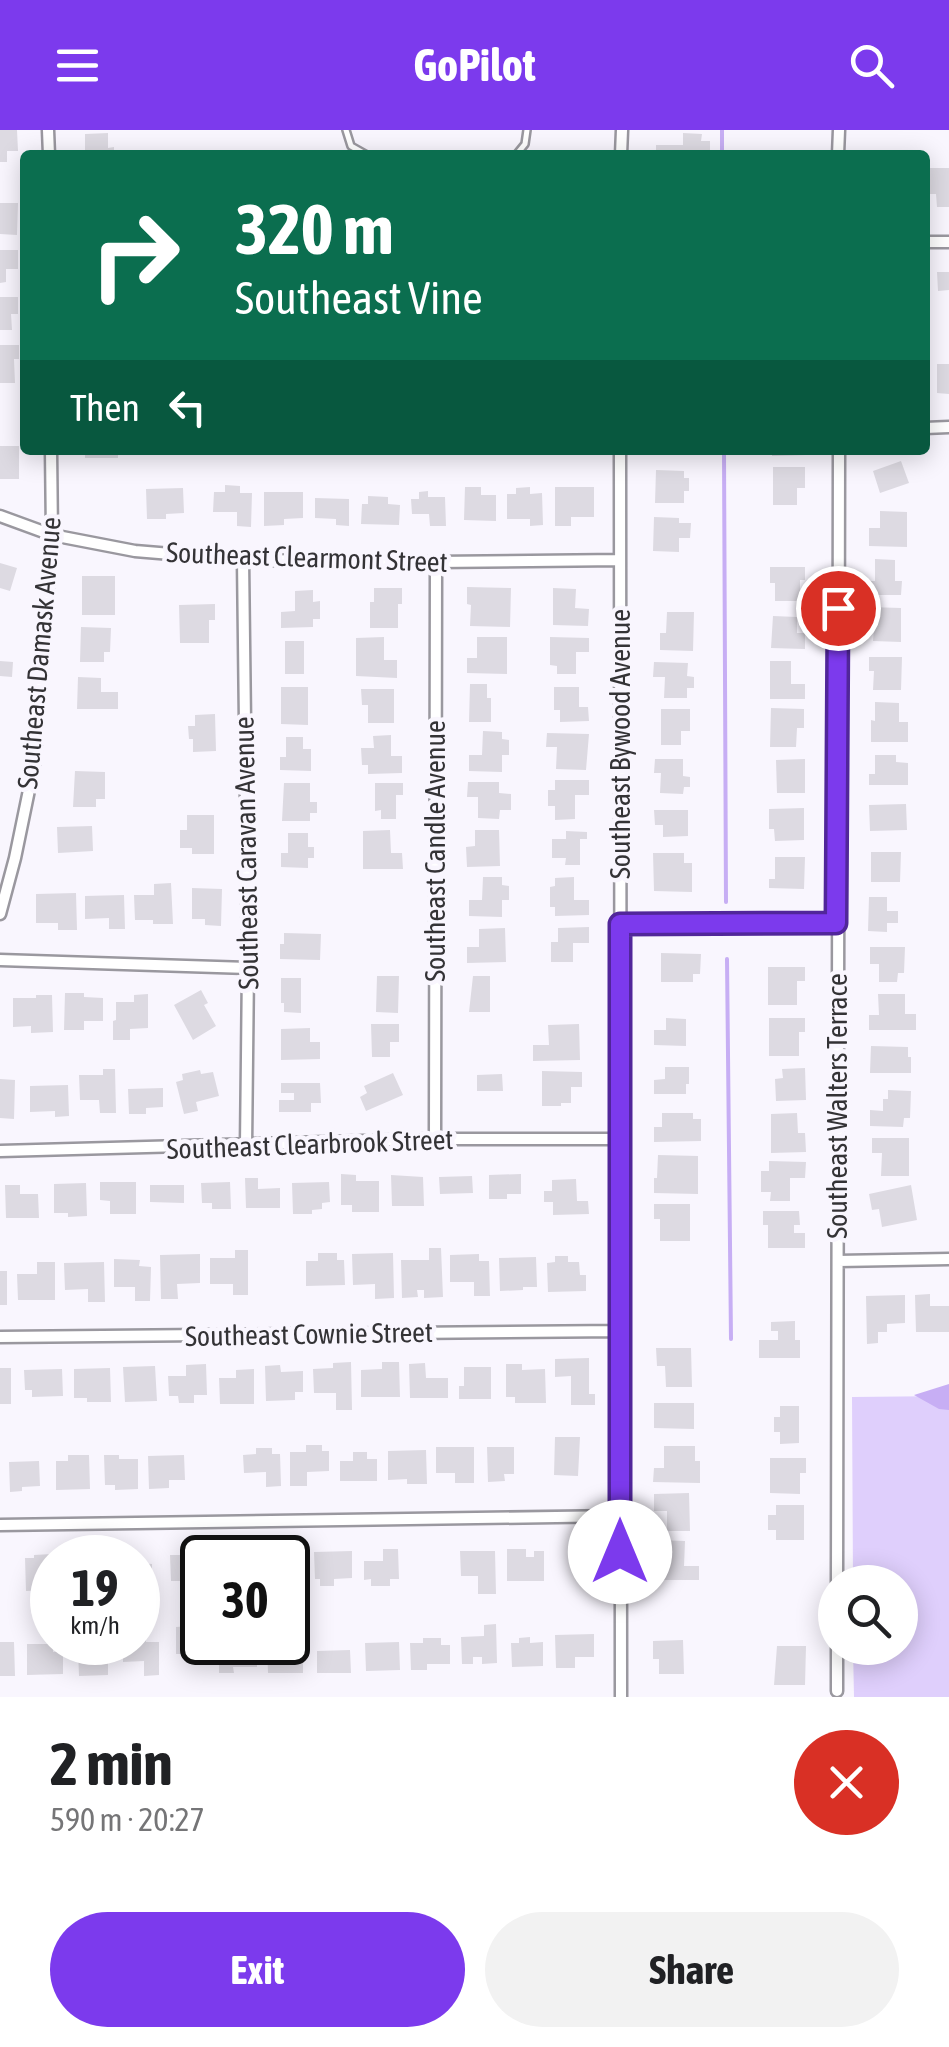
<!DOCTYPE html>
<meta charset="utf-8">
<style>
:root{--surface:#fff;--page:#f2f2f2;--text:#202124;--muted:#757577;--accent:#7c3aed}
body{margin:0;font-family:"Asap Condensed",sans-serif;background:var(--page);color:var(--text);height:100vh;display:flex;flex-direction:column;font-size:38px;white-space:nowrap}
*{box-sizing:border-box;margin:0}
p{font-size:32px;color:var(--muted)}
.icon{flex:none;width:55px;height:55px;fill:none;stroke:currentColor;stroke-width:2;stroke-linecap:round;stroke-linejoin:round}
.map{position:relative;height:1567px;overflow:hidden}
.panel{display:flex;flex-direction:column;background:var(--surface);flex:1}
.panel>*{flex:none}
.hud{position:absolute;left:20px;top:20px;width:910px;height:305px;border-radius:10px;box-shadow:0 5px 25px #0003;background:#0b6e4f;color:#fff;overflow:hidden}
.tools{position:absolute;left:818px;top:1435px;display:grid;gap:20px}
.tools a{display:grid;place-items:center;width:100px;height:100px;border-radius:50%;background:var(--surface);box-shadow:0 5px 25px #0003;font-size:50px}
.speed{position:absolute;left:30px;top:1405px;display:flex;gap:20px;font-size:50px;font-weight:700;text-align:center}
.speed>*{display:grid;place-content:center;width:130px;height:130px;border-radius:50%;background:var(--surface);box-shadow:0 5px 25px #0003;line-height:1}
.speed small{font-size:25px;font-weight:400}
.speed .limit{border:5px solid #111;border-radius:15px;background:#fff;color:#111}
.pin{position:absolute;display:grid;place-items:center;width:85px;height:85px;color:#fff;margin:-42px;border:5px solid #fff;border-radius:50%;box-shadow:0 2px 10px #0007}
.me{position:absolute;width:110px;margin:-55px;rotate:0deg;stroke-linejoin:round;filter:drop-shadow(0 0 8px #0008)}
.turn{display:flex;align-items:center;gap:35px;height:210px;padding:0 50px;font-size:45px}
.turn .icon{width:130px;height:130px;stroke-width:2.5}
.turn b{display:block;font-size:70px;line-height:85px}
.then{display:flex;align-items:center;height:95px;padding:0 50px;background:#0003;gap:20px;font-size:38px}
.round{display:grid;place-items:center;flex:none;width:105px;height:105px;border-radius:52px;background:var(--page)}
.head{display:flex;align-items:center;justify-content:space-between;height:170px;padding:0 50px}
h1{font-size:60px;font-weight:700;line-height:75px}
.button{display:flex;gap:20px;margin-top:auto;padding:20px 50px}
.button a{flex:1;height:115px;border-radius:60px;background:var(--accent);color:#fff;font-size:40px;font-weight:700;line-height:115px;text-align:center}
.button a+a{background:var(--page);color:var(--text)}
header{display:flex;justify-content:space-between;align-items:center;height:130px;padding:0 50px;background:var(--accent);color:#fff;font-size:45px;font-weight:700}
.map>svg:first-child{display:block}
</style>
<header><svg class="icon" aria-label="menu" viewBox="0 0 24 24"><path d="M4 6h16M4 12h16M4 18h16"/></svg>GoPilot<svg class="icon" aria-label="search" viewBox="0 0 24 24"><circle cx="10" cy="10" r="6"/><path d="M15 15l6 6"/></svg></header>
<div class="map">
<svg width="949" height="1567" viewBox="0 0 949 1567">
<rect width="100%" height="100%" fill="#f9f6fe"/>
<path fill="#dfcffc" d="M949,1266v301h-95l-1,-49h47v-66h-47l-1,-185z"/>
<path fill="#c7aef4" d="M949,1254v26l-10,-1 -25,-14z"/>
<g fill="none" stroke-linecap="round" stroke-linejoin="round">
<path stroke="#c7aef4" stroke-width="4" d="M722,0v25
M724,320l2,452
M727,829l4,380"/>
</g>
<path fill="#dddae2" d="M0,0h17l1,21h-11v11h-7z
M108,3v15l6,-1v8h-29v-21z
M683,3l19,1 -1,7h9v14h-54v-10h27z
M925,38h24v39h-12l-1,-13h-11z
M0,73h18l-1,32 -17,-1z
M0,120h18v19h-12v13l-6,1z
M937,142h12v18l-11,1z
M0,167h18v17h-7l1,16h-12z
M0,215h19v14h-5l1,24h-15z
M937,234h12v30l-12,-1z
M0,316h19v33h-19z
M85,320h33v8h-33z
M655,320h28v4l-28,1z
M772,320h34v5l-34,1z
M901,331l8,22 -29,10 -7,-22z
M773,337h32v21h-8v17h-24z
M656,340l28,1v7h5v13h-5v12h-29z
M225,355l15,1v7h12l-1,34 -14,-1v-14h-24l1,-20h11z
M465,357h16v8h15v26l-32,-1z
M530,357v7l12,-1 1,32 -13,1v-7h-23v-25h9v-6z
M555,357h39v30h-23v9h-16z
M183,358l1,25 -18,1v5h-19l-1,-30z
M428,361v6h17l1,29h-16l-1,-12h-17l-1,-15h8v-7z
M264,362h39v26l-19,1v6l-20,1z
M368,366l20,1v7l12,1 -1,20 -38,-1 1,-20h6z
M315,368l34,1v27l-13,-1v-6l-21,-1z
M880,381l27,1v35l-38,-1v-18h11z
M654,387l25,1v5h12l-1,15h-11v14l-26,-1z
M875,429l20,1v21h7l-1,14h-32v-14h6z
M0,433l17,5 -7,23 -10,-3z
M770,437h35v13h-5v21h-25v-18h-5z
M82,446h33v39h-33z
M467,457l44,1 -1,39 -40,-1 1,-21 -4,-1z
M374,458h28v16h-4v24h-28v-26h4z
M553,458l23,1 -1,19 14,1 -1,17 -35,-1z
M313,460v12l7,-1v18h-7v8l-32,1v-16l14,-1v-20z
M215,474v16h-6v23h-29l-1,-38z
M869,477l32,1v34l-28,-1 1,-12h-6z
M667,482h27l-1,39 -33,-1v-17h6z
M773,486l24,1v16h8v16l-34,-1z
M81,497l30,1 -1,24h-6v10h-24z
M384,507v23h13v18l-41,-2v-38z
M477,507h30v37l-40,-1v-15h10z
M550,507l39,1v14h-13v22h-19v-8l-7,-1z
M285,511h19v33h-19z
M869,527h33l-1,33h-28l1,-19h-5z
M0,531l13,1 -1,15 -12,-1z
M770,531h21v23h14v15h-35z
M654,532l34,1 -1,13 7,1v11h-7v10h-23l1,-21h-12z
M78,547l23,1v14h17v17h-41z
M470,554h17v14h4v24h-22z
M281,557h27v38l-27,-1z
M554,557h25v20h9l1,14 -29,1v-12h-6z
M361,559h33v34h-26v-18h-6z
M875,572l24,1v19h9v20h-37v-22l4,1z
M771,578l33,1v19h-7l-1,19h-26z
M661,579h29v22h-9v14h-20z
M215,584l1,37 -23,1v-13h-4l-1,-13h7v-11z
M483,601l19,1v7l7,1v15h-7v17l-33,-1v-16h13z
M547,603l42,1 -3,36 -30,-1 1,-22h-11z
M391,605v21h11v17l-34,1v-9h-6l-1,-17h13l-1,-12z
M286,607h17v12h8v22l-31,-1v-13h6z
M875,625h21v7l12,1v22h-39v-11h6z
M655,629h28v17l7,1v10h-6l-1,7 -23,-1 1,-20h-7z
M805,629v34h-28l-1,-33z
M75,641l30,1v27h-9v8h-23z
M555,650h34v15h-14v24l-20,1v-14h-7v-16h7z
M468,652h31v11l12,1v16h-11l-1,9 -21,-1v-21h-11z
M284,653h26v19h7v11h-7v8h-28z
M375,653h28v12h-7v24h-15v-9l-6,1z
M906,674l1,26 -37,1 -1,-26z
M804,678v32l-29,1 -1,-12h-5v-20z
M654,680h34v26l-25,1v-12h-8z
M187,685h27v39h-22v-6h-12v-18h7z
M92,696l1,25 -35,2 -1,-26z
M390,700l1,23h11l1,16h-40v-38z
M475,700h24l1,36 -33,1 -1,-20 9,-1z
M566,701l21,1v7h-7v26h-15l1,-7h-14v-19h14z
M288,703h20v14h6v11h-6v10l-27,-1v-14h7z
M871,722h30l-1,30h-29z
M653,723h31v10h8v29l-38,-1z
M775,727h30l-1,32 -35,-1v-9h6z
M483,747h19v8l7,1v14h-7v17l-33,-1v-16h13z
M574,747v23h15v15l-34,1v-9h-5v-20l5,-1v-8z
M171,753l2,41h-20v-4h-18l-1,-25h20v-11z
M192,758l30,1 -1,37 -16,-1v-6h-13z
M76,763l1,37h-19v-7h-22v-29z
M124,765l1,34h-16v-11l-24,1v-23z
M869,767h18v14h11v12h-11v9l-19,-1z
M589,797v16h-16v19h-22v-20h7v-14z
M505,798l1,34 -39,1v-16h12v-18z
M284,803l37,1 -1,26 -40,-1v-15h4z
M870,817h35l-1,26h-6l-1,9h-18v-18h-9z
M661,823l40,1 -1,20h-7v8h-32z
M768,837h37v14h-8v24h-29z
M377,846h22l-1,37 -22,-1z
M473,846h17v36h-21z
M281,848h20v35l-17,-1v-9h-3z
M201,860l7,13 -4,2 12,21 -23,14 -19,-35z
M65,863h19v4l19,1v23h-19v9h-20z
M148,864v34l-18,1v11h-17v-19l3,-1v-18h18v-7z
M878,864h27v20h11v16h-47v-15h10z
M36,865h16l1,37 -22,1v-7l-18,1v-29h23z
M666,888l20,1v27l-32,-1v-15h12z
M769,888h36v14h-6v24h-30z
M371,894h28v18h-9v15h-18z
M579,894l1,36 -47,1v-16h16l-1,-20z
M310,898v14h10v17l-39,1v-31z
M871,916l37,1v10h3v16h-41z
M665,937h24v17h-3v10h-32v-14l11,-1z
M805,938l1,32 -30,1 -1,-22 8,-1 -1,-9z
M103,939h12l1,44h-16l-1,-13h-19l-1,-25h24z
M200,940l1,4 12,-2 6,24 -23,6 2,9 -14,3 -8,-32 7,-2 -1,-6z
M542,941l40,1v15h-11v16h-10v3h-19z
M393,943l10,22 -37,16 -6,-14 7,-4 -3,-7z
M502,944l1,17h-26v-16z
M0,949l15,1 -1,39 -14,-1z
M281,953h39l1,20h-10v9h-32v-12h15v-7h-13z
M68,955l1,31 -14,1v-6l-25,1v-26z
M163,958v19l-17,1v6h-17l-1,-25z
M888,960l23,1 -1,27h-6l-1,9 -33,-1v-16l13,1v-12h5z
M662,983h31v6h8v22l-47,1v-15h8z
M797,983l1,20h7l1,19 -35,1v-39z
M872,1008h37v38h-28l1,-23h-10z
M658,1025l40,1v38l-44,-1v-15h3z
M769,1031l37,1 -1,16h-15v23h-20l1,-9h-10v-21h8z
M341,1044l15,1v6h23v31h-27v-7h-11z
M521,1044v20h-14v5h-18v-24z
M391,1045l32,2 1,29h-32z
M472,1046l1,17 -33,1 -1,-17z
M245,1048h13v11l22,-1v20h-34z
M576,1049l1,22h11l1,13 -36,1v-13h-9v-11h8v-11z
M100,1052h36v32h-26v-13l-10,-1z
M230,1052l1,27h-19v-6h-10l-1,-20z
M329,1052l1,20 -8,1v6l-10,1v4h-19l-1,-31z
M86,1053l1,33 -19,1v-4h-14v-29z
M5,1055h15v9h18l1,24h-33z
M150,1055h34v18l-34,-1z
M911,1055l6,35 -35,7 -3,-18 -7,1 -3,-16z
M654,1074h36v37h-30v-22h-6z
M763,1081h36l1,14h-6v8h11v15h-37v-23h-5z
M429,1118h12l2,49 -19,1v-8h-7l1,7 -16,1 -1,-38h28z
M235,1120h13v45h-15v-11h-23v-26h25z
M318,1123h19v7h7l1,25 -39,1v-25h12z
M393,1123l1,45 -19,1v-15l-22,1 -1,-31z
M200,1124v29l-23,1 1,15h-17l-1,-44z
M479,1124v7h10l1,35h-16v-14h-24v-27z
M555,1126h13v6h11l1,13h6v16l-38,1 -1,-29 8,-1z
M536,1127l1,30h-14v3l-23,1 -1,-33z
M114,1129l26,1 -1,6 12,1 -1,34h-15v-14h-21z
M37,1132h18v38h-37l-1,-26h20z
M104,1132l1,40h-17v-13l-23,1 -1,-27z
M0,1141h7v34h-7z
M930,1164v12h19v26h-33l-1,-37z
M905,1165v28l-18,1v8h-9v11l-11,1 -1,-48z
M795,1191v19h5v18h-41v-18h19v-9h-7v-9z
M656,1218h35l1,39h-26l-1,-21h-8z
M589,1228v36h6v11h-24v-29l-16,1v-18z
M351,1232l1,48h-16v-17h-22l-1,-24 20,-1v-5z
M382,1232h17l1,35h-39v-27l21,-1z
M425,1233l1,15h22v20h-38l-1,-34z
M206,1234l1,31h-13v8h-15l-1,-7h-9l-1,-20h18v-11z
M506,1234h16v6l23,-1 1,34h-31v-6h-9z
M280,1235l1,7 22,-1v21h-8v8l-29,1 -1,-35z
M155,1236l2,35 -32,1 -2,-35z
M464,1237h27v32h-32v-13h5z
M0,1238h11v36h-11z
M110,1238l1,34h-24v-4h-13v-29z
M62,1239l1,27 -31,1v-7h-7l-1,-20z
M254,1239v35h-34l-1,-26h17v-8z
M654,1273h40v26l-40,-1z
M780,1276h19v37l-19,1v-12h-6v-15h6z
M555,1307h25l-2,39 -24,-1z
M306,1315h16v6h7v20l-22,1v14h-17v-34h16z
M664,1316h31v15h5v22l-47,-1 1,-14h10z
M436,1317h38v36h-19v-10h-19z
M487,1317h27v27h-10l1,7 -17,1z
M256,1318h16v6h8l1,32 -15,1v-15l-22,1 -1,-18 13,-1z
M426,1320l1,34h-20v-5l-19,1v-29z
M353,1322h14v7h10v22h-37v-20h13z
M68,1325h21l1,34 -34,1v-29h12z
M104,1325h15v4h19v30l-23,1v-5h-10z
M184,1325l1,25h-16v8l-20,1 -1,-33z
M770,1328h36v15h-6v21l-30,-1z
M39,1331l1,25 -18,1v4l-12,1 -1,-30z
M689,1363l1,38h-23v-20h-13v-17z
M776,1375h28v35h-28v-10h-8v-15h8z
M655,1410l30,1 -1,25h15v14h-45z
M383,1419h15l1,30h-9v7h-19v-7l-7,1v-19h19z
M507,1419h19v8h8v-6h10v30h-37z
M269,1420l17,1 -1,7h-16z
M352,1421v27l-18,1v7h-14v-7h-5l-1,-27z
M460,1421h35l1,43h-18v-18h-17z
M219,1423h34v5h-34z
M52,1424v36l-26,1 -1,-33h9v-3z
M170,1425h12v10l20,-3v19h-4v6l-15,1v-7h-12z
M288,1430h13v24h-8v6h-5z
M138,1433l14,1v33h-14z
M496,1494l1,39 -15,1v-7h-9v7h-11l-1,-27 23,-1v-11z
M190,1496l1,28h-15v-27z
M594,1504v23h-19v11h-19l-1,-33z
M138,1505h8v7h13v33l-15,1v-15l-21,1v-18l15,-2z
M530,1507v6l13,-1v24l-31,1 -1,-24h8v-5z
M423,1508h18v7h9v19h-23v6h-16l-1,-27h13z
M288,1510h15v33h-35l-1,-29h16z
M683,1510l1,34h-25v-15h-6v-18z
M0,1512h14l1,34h-15z
M219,1512h38v25h-24l1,6h-15z
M399,1512l1,28 -34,1 -1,-28z
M27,1514h26v8l10,-1v23l-36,1z
M777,1516h29l-1,39h-31z
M96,1518v7h12v20l-29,1 -1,-27z
M350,1520l1,23h-34v-22z"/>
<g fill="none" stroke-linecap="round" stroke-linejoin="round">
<g stroke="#9a989f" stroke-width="10">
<path id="service" d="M346,0l5,16 16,9
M516,25l9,-11 2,-14"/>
</g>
<g stroke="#9a989f" stroke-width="15">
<path id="minor" d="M48,0l1,25
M621,25l1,-25
M838,25l1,-25
M925,112h24
M925,298l24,-1
M620,320l1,1247
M0,386l52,19 83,16 108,9 193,2 184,-2
M243,430l5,408 -2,178
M0,784l15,-56 20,-97 17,-226 -1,-85
M620,794l217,-1
M0,830l248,8
M435,1009l1,-577
M0,1021l435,-12h185
M838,1131l111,-2
M0,1207l619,-6
M0,1395l620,-9
M837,1452l2,-1132
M837,1561v-43"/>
</g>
<use href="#service" stroke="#fff" stroke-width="5"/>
<use href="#minor" stroke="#fff" stroke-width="10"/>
</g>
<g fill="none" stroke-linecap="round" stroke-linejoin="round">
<g stroke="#51269a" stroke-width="25">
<path id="route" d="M620,1422v-628l216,-1 2,-315"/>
</g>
<use href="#route" stroke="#7c3aed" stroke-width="18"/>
</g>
<g text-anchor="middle" stroke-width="9" stroke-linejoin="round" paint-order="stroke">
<g font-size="28" fill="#343336" stroke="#f9f6fe">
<text transform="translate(307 427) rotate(2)" y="10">Southeast Clearmont Street</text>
<text transform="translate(39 523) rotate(-85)" y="10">Southeast Damask Avenue</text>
<text transform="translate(620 614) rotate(-90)" y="10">Southeast Bywood Avenue</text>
<text transform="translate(435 721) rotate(-90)" y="10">Southeast Candle Avenue</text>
<text transform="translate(246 723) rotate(-91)" y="10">Southeast Caravan Avenue</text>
<text transform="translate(837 976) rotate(-90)" y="10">Southeast Walters Terrace</text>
<text transform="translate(310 1014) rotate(-2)" y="10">Southeast Clearbrook Street</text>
<text transform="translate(309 1204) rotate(-1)" y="10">Southeast Cownie Street</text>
</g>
</g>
</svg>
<div class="tools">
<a><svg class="icon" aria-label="search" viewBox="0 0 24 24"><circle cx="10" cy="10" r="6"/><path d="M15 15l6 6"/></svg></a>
</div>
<div class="speed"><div>19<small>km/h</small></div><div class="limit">30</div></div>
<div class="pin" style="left:838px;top:478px;background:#d93025"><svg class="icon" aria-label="arrive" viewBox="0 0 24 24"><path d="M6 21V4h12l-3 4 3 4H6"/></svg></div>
<svg class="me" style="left:620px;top:1422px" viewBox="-20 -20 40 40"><circle r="19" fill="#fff"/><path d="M0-13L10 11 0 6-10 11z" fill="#7c3aed"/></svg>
<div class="hud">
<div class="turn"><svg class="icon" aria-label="right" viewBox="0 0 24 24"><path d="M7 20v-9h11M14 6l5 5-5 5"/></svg><div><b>320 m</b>Southeast Vine</div></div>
<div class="then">Then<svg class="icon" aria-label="left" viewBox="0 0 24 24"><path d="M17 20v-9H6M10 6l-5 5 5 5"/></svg></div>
</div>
</div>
<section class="panel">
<div class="head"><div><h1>2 min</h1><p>590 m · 20:27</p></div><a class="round" style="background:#d93025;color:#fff"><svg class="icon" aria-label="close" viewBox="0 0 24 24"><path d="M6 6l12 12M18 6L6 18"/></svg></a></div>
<div class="button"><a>Exit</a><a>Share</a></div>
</section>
